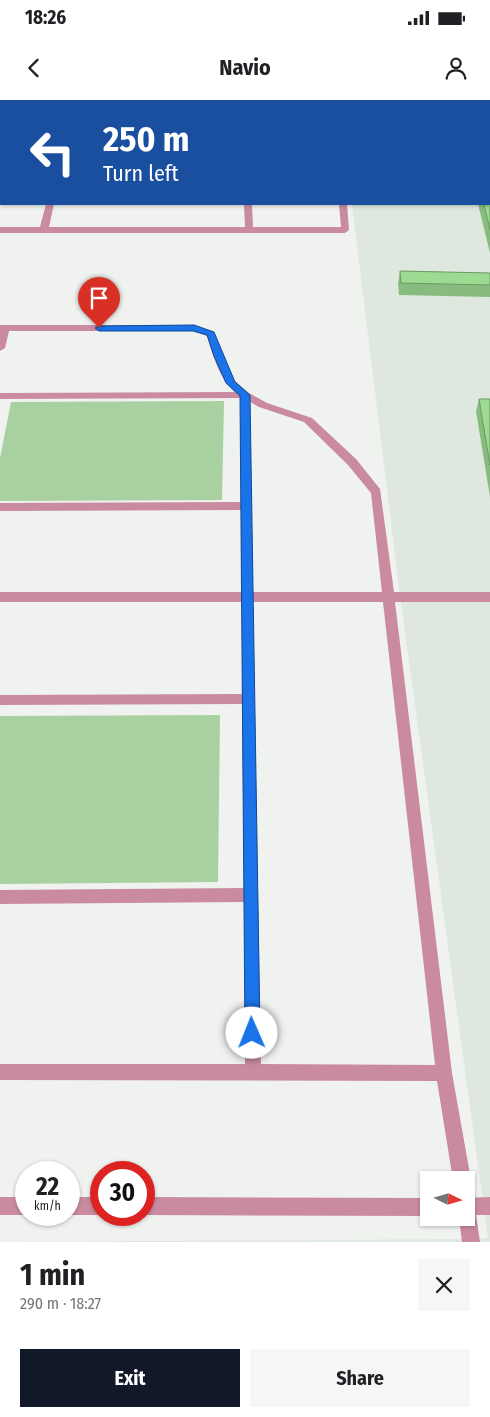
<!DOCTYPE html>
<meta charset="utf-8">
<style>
:root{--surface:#fff;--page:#f6f6f6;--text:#202124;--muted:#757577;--accent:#111827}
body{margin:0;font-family:"Fira Sans Condensed",sans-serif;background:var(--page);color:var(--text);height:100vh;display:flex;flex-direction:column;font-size:19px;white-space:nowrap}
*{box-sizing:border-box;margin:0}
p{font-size:16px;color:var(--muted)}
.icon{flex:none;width:28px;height:28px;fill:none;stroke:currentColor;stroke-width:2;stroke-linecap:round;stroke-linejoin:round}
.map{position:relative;height:1142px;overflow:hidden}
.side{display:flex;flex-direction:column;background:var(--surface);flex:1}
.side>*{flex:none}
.hud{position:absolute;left:0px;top:0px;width:490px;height:105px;box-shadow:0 1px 4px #0004;background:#1a4fa0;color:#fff;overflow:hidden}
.needle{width:32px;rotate:95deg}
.tools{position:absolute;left:420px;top:1071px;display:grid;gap:10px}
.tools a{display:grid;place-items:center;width:55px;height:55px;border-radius:0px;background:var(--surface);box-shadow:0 1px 4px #0004;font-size:25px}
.speed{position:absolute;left:15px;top:1061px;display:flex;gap:10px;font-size:25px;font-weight:700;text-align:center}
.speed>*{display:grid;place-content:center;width:65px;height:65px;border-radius:50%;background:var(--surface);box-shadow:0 1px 4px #0004;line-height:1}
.speed small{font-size:12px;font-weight:400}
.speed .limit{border:8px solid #d22;background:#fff;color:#111}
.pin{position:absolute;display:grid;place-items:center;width:42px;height:42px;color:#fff;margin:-51px -21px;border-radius:50% 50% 50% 0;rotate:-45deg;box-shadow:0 0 5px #0007}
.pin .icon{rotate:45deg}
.me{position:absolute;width:55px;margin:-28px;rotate:359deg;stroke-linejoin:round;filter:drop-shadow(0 0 4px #0008)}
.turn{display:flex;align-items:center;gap:18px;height:105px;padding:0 20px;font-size:22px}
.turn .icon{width:65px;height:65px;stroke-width:2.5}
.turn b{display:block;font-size:35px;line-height:42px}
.round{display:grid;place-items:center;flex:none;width:52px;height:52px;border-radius:0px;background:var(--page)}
.overview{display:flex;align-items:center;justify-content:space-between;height:85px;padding:0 20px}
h1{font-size:30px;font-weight:700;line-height:38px}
.button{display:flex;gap:10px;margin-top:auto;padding:10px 20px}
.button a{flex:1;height:58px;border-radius:0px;background:var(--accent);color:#fff;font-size:20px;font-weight:700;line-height:58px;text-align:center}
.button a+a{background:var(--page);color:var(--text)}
.status{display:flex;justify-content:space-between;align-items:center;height:35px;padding:0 25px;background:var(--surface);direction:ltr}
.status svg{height:14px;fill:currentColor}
header{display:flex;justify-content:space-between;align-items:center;height:65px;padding:0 20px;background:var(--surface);font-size:22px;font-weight:700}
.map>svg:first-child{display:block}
</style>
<div class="status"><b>18:26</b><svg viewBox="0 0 49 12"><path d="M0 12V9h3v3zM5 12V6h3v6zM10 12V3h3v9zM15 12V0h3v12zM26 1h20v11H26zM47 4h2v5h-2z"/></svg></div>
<header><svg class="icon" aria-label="back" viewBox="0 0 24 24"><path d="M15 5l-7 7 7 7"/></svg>Navio<svg class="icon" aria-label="person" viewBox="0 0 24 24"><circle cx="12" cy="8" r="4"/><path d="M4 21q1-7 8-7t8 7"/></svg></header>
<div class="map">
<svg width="490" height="1142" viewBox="0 0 490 1142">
<rect width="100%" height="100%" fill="#eff2ee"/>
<path fill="#dfe8de" d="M339,0h151v1142h-490l470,-3 18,-1 -88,-642 -48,-392h137v-103z"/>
<path fill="#a9d0a1" d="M224,301l-2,99 -222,1v-43l11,-56z
M220,615l-2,167 -218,2v-168z"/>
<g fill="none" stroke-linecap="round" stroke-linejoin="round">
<path fill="#ca8ba0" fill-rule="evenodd" d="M243,0h8v1h-7z
M325,0h8l1,1h-8z
M46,104h8l-5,23h196l-1,-23h8l1,23h88l-2,-23h8l2,26 -4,3h-345v-6h40z
M0,225h194l20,7 9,25 12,24 14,12 18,10 45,15 44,41 24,30 14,103h96v10h-95l57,471 19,107 -3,6 -2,1v-7h-13l-16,-99 -437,-1v-16h245l-1,-162 -244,2v-14l244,-2 -2,-184 -242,1v-10l242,-1v-92h-242v-10h241v-82l-241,1v-8l241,-1 -1,-104 -240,1v-6l235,-1c-16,-14 -22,-36 -28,-56l-14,-5h-184l-4,17 -5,3zM250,302l9,5 45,15 44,43 23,28 11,99h-129zM253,502h130l52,463 -174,-1z
M0,1097h26v18h-26z
M69,1097h32v18h-32z
M144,1097l285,1v18l-285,-1z
M490,1097v18h-14l4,27h-18l-3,-24h7v-20z"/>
</g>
<path fill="#87bc7e" d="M490,89v64l-12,-49h11z
M400,171l90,2v24l-91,-2 -1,-11z
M479,299h11v98l-14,-86z"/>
<path fill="#9ddb92" stroke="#6e9966" d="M489,89h1v41l-6,-26h5z
M400,171l90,2v12l-89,-2z
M479,299h11v66z"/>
<path fill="#1a73e8" stroke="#114b97" d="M194,225l20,7 21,50 15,13 10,638 -2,5 -6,2 -5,-2 -2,-5 -5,-637 -14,-13 -12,-27 -7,-21 -14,-4h-94l-4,-3 4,-2z"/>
</svg>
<div class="tools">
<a><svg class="needle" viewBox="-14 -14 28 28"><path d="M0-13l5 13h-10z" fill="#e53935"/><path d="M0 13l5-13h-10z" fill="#757577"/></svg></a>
</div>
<div class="speed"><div>22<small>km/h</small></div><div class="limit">30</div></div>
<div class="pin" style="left:99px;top:228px;background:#d93025"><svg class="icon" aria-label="arrive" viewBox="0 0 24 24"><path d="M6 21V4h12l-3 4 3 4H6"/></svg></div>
<svg class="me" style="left:252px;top:933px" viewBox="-20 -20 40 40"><circle r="19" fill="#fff"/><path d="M0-13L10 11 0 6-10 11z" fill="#1a73e8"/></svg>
<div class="hud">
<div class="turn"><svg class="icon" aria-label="left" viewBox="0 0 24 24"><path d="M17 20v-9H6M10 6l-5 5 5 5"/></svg><div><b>250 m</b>Turn left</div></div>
</div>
</div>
<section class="side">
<div class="overview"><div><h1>1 min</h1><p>290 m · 18:27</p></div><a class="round"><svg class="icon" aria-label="close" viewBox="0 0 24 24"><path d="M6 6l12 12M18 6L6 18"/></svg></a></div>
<div class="button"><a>Exit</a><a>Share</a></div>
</section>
